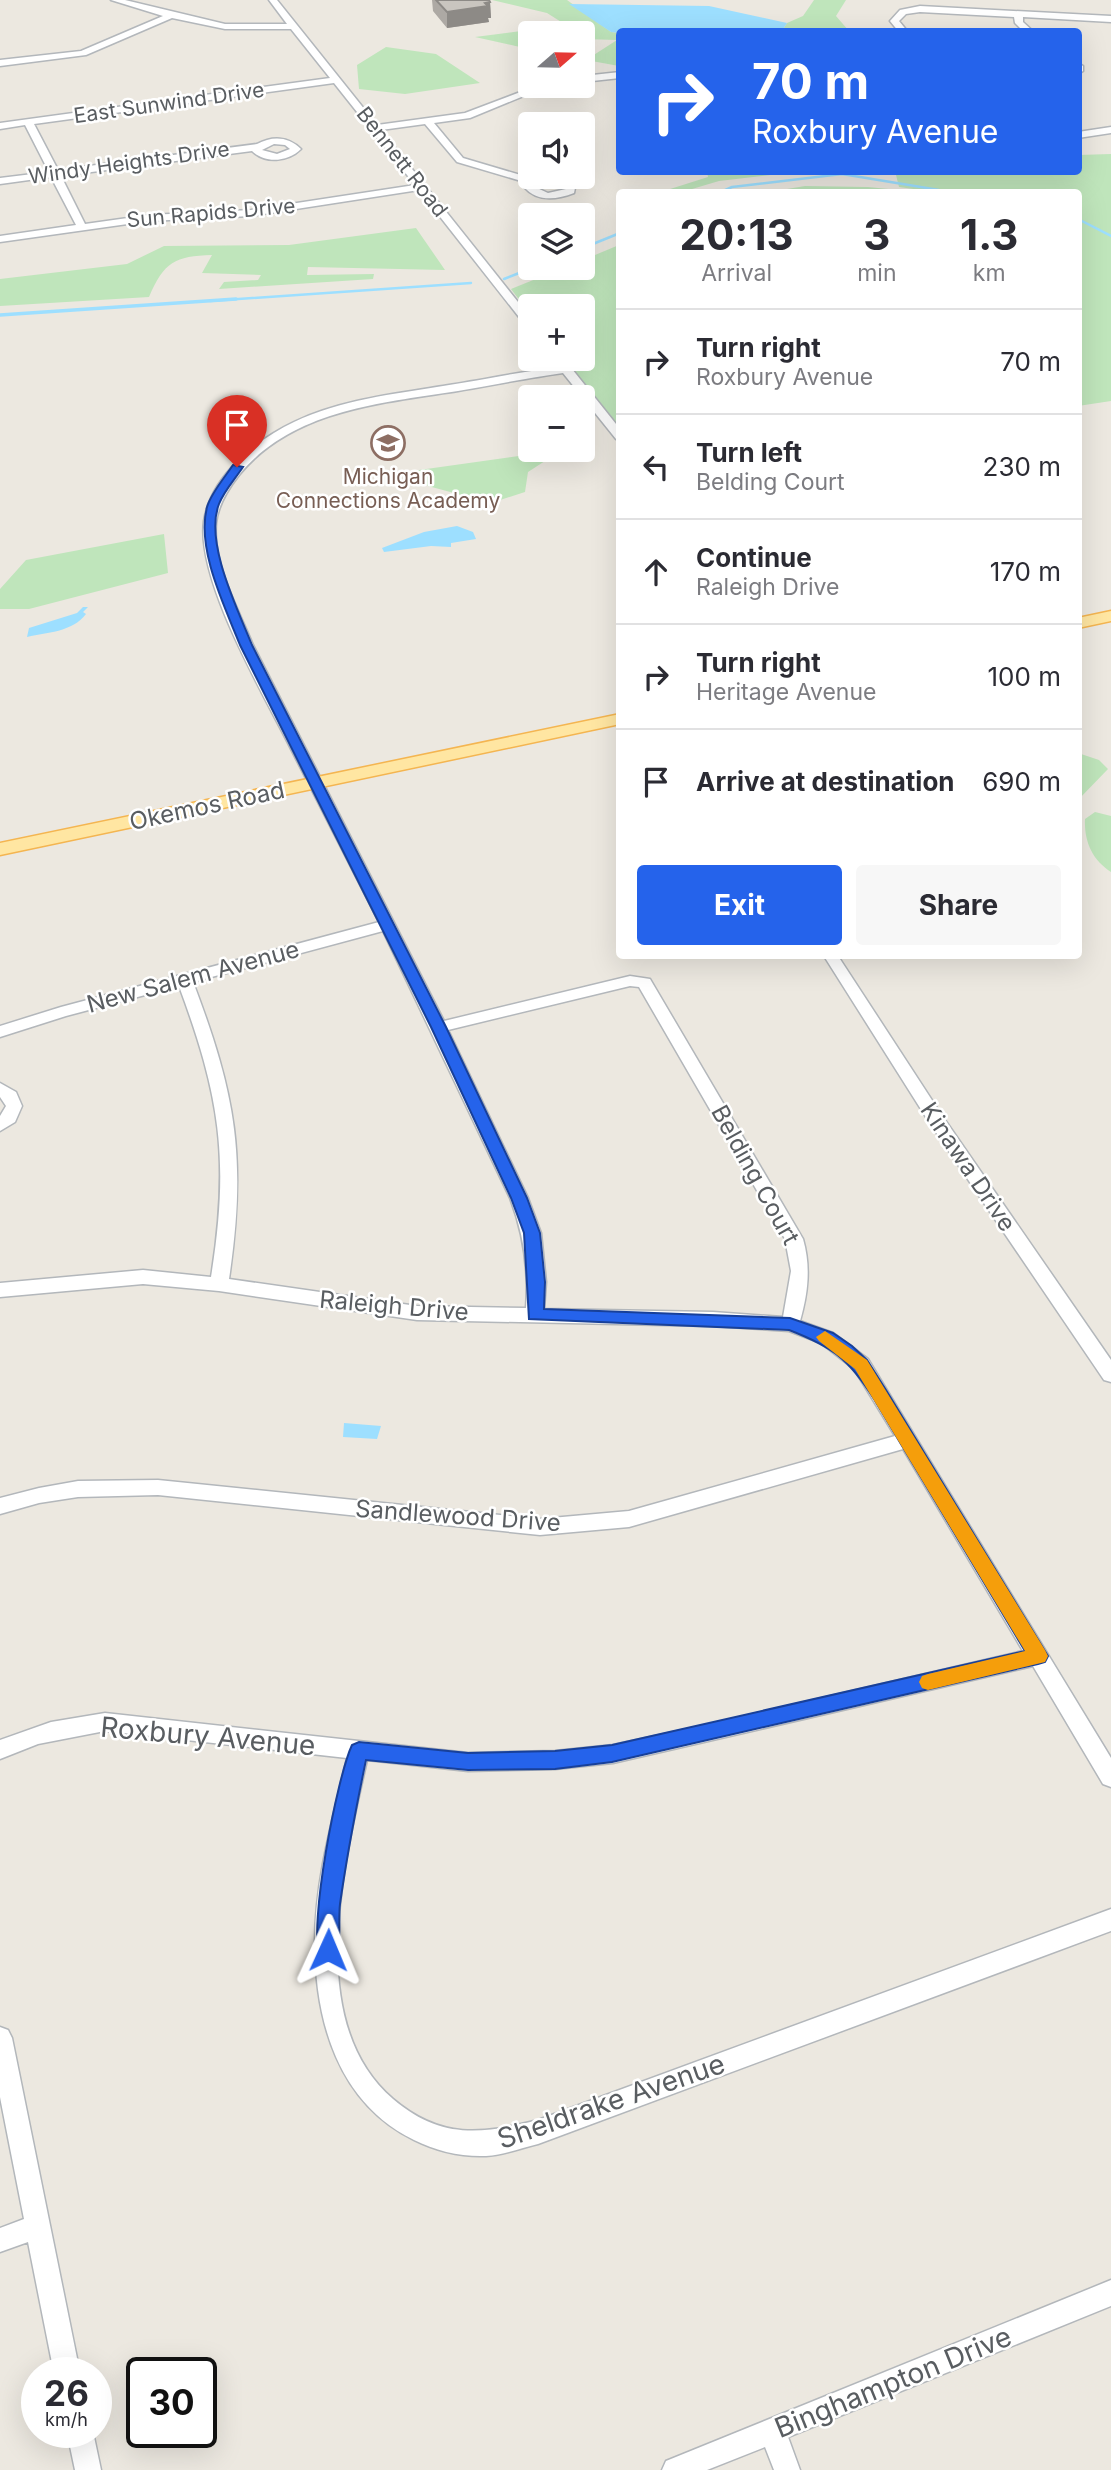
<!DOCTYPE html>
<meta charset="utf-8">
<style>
:root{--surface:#fff;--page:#f7f7f7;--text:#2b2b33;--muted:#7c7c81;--line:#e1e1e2;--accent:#2563eb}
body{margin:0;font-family:Inter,sans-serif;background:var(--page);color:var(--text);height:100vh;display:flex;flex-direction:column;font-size:26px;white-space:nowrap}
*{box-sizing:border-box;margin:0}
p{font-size:23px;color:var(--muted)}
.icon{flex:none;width:38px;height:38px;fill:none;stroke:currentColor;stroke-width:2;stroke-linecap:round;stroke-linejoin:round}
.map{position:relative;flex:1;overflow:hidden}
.drawer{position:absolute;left:616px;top:189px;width:466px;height:770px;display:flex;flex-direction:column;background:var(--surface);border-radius:7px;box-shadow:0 7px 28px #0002}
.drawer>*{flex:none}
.guide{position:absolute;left:616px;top:28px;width:466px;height:147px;border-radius:7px;box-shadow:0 7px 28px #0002;background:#2563eb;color:#fff;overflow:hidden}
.needle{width:46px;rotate:70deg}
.controls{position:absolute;left:518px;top:21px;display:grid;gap:14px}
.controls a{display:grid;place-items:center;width:77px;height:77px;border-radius:7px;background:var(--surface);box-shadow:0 7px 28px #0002;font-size:35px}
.speed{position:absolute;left:21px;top:2357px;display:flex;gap:14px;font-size:35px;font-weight:700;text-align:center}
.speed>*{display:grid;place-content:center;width:91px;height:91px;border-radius:50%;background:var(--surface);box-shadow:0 7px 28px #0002;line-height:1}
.speed small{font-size:18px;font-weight:400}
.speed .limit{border:4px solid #111;border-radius:10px;background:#fff;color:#111}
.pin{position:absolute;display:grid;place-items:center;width:60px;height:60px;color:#fff;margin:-72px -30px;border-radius:50% 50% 50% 0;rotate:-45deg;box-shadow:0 0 7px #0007}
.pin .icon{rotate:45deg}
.me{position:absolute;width:77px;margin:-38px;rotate:1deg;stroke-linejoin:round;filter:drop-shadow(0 0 5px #0008)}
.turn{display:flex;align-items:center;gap:24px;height:147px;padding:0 21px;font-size:32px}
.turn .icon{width:91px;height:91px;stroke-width:2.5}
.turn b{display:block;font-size:49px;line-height:60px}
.eta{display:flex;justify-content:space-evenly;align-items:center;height:119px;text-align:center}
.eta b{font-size:42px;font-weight:700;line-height:49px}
.primary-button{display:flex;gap:14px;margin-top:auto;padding:14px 21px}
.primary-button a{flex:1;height:80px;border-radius:7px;background:var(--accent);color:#fff;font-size:28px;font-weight:700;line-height:80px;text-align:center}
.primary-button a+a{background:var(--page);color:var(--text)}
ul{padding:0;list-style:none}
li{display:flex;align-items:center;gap:21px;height:105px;padding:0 21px;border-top:2px solid var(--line)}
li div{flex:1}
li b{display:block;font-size:26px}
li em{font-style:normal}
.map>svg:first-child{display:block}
</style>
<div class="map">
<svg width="1111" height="2470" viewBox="0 0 1111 2470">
<rect width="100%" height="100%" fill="#ece8e0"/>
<path fill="#bfe5bb" d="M492,0h75l44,32 8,1v33l-33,-6 31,-20 -34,-1v-6h-53v13l-10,1 -45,-10 91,-12 -19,-12z
M814,0h32l-10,16 13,15h-67l5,-8 16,-7z
M386,47l50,7 44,29 -75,11 -46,-5 -2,-24z
M1111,154v247l-33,5v-214h-143l-36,-5 -3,-12 -24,-3h206v-17z
M707,172h89l-77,9 -37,11 -15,-2 41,-13z
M805,186l63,1 51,5h-150z
M416,228l29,42 -137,-3 -1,8 67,-1 -1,5 -154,10 5,-7 34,-2 3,-5 -59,-2 10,-18c-37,1 -48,7 -63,42l-149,9v-27l127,-15 37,-18 125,-1z
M619,245v183l-54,-69h18v-53h-53v8l-19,-25 52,-21h20v-8z
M562,450l-34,22 -3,20 -34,11 -63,-17 -16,-15z
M164,534l4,39 -139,36h-29v-20l26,-29z
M1078,753l21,7 9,9 -30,31z
M1095,812l16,4v56c-19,-12 -27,-31 -26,-53z"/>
<path fill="#9ddfff" d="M569,4l140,2 78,17 -5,8 -163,2 -8,-1z
M457,526l16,6 3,7 -25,4v4l-20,-1 -47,6 -2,-4 42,-16z
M83,607h5l-5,5 3,2c-14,18 -37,18 -59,23l2,-9 48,-15z
M344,1423l37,3 -4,13 -34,-2z"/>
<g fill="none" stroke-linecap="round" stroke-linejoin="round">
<path stroke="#9ddfff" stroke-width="2.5" d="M721,192l11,-5 110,-13 97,16 42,2
M1078,219l33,17
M583,248l37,-15
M504,279l28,-11
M210,301l261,-18"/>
<path stroke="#9ddfff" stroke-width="3.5" d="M0,315l236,-16"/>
<g stroke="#b3b7bb" stroke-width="3">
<path id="minor" d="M111,0h14l100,24h62l-18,-24h8l100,125 88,-12 71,-27h12l-78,32 -36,5 29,35 71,21 27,-2 15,6 -2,10c-18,7 -37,9 -50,-6l4,-4 -71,-21 -32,-38 -44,6 149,187v10l-4,-1 -107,-136 -168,26 -102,5 -149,21v-6l76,-11 -25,-48 -51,7v-6l49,-6 -24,-47 -25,4v-6l330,-45 -39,-49h-66l-53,-11 -86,37 -86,11v-6l81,-9 82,-35zM334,83l81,102 -164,25 -102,5 -64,9 -24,-48 191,-25c13,13 36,11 49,-2 -13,-13 -29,-13 -44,-5l-199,26 -24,-46zM274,144l11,1 5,4 -13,5 -15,-4zM557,182l10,4 -1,3 -18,4 -13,-6 6,-4z
M920,6l191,10v6l-88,-5v5l11,10h-10l-9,-9 -1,-6 -94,-5 -14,2 -7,7 9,11h-9l-9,-11 10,-11z
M1078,63l5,3v5l-5,3z
M620,72v6l-37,4v-6z
M1111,127v6l-33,5v-6z
M554,359h10l56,70v11l-4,-1 -53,-66c-35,5 -70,12 -105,18 -77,12 -166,19 -219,84 -11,14 -21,30 -23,48 -4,41 22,85 37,122l191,376 186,-45 20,3 153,260c8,28 5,54 -3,82l33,12 35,26 243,399v29l-8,-3 -70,-118 -420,97 -58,6 -87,2 -101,-11c-22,100 -65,261 26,339 48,41 89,35 145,21l573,-211v22l-573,213c-17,4 -34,11 -52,12 -25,1 -50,-5 -72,-16 -76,-37 -99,-119 -99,-198 0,-62 18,-124 32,-184l-242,-27 -67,13 -38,15v-19l51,-18 54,-9 363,40 87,-2 58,-6 98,-21 312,-73 -120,-202 -274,78 -89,8 -382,-40 -80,2 -39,6 -39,11v-16l39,-10 39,-7 80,-1 382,39 89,-8 266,-75 -41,-67 -33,-26 -32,-12 -76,-5 -296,-6 -198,-29 -76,-7 -143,13v-14l143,-13 68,7c19,-117 9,-181 -32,-291l-113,30 -66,21v-11l61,-19 318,-85c-30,-58 -59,-117 -89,-175 -27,-54 -94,-167 -86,-226 7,-45 52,-81 90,-99 46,-22 100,-28 149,-36 39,-6 77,-14 115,-19zM383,931l127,267c14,37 19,71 16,110l-109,-2 -188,-27c18,-121 7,-184 -36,-297zM630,986l9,1 146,252 6,32 -8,46 -70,-5 -169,-3 2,-27 -5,-49 -13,-35 -80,-168z
M824,956h14l103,158 170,246v22l-7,-2 -175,-258z
M0,1083l16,9 6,14 -7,16 -15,9v-15l6,-10 -6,-9z
M0,2027l8,3 4,8 68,335h-26l-26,-131 -28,10v-24l24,-9 -24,-122z
M1111,2280v26l-323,131 12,33h-26l-9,-23 -58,23h-45l4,-9z
M67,2432h26l8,38h-26z"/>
</g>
<g stroke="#f4b551" stroke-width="3">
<path id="major" d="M1111,611v10l-33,7v-10z
M620,714v10l-620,131v-12z"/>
</g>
<use href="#minor" fill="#fff" fill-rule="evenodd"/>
<use href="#major" fill="#ffe6a2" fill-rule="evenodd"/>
</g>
<path fill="#ada9a4" d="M432,0h57l1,2 1,16h-3l1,4 -42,6 -14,-17z"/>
<path fill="#8d8a86" d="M490,2l1,16h-3l1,4 -42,6v-16z"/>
<path fill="#c9c5bf" stroke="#8d8a86" stroke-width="2" d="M436,0h53l1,2 -5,1 3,3 -41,6z"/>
<path fill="#2563eb" stroke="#184099" stroke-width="2" d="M233,465l10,2c-8,12 -19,24 -24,37 -15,38 19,106 33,141l194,382 81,171 13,35 5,49 -1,27 246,9 43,15 19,13 15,14 19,30 162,266 -3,6 -7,2 -426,98 -57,7 -87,1 -102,-10c-10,48 -19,95 -26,144 -2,16 2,38 -5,53l-7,3 -8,-3c-12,-30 17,-180 32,-212l7,-3 109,11 87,-2 57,-6 413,-94 -151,-252c-25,-40 -41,-52 -85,-69l-260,-11 -5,-86 -13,-35 -80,-171 -191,-382c-15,-38 -44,-96 -33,-138 4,-14 18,-30 26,-42z"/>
<path fill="#f59e0b" d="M825,1331l42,29 178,290 3,6 -3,6 -117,28 -6,-2 -3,-6 3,-6 6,-2 97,-23 -170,-282 -36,-28 -3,-4z"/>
<defs>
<g id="school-ring" transform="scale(1.75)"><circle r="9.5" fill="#fff" stroke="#8d6e63" stroke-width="1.5"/><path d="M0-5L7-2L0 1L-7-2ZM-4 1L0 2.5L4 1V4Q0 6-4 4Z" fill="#8d6e63"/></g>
</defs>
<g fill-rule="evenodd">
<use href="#school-ring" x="388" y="443"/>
</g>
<g text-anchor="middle" stroke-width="5" stroke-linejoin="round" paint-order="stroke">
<g font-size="21" fill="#595d61" stroke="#fff">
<text transform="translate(169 103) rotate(-8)" y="7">East Sunwind Drive</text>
<text transform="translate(402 162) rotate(52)" y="7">Bennett Road</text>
<text transform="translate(129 163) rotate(-8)" y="7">Windy Heights Drive</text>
<text transform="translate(211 213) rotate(-5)" y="7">Sun Rapids Drive</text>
</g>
<g font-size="21" fill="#785e54" stroke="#fff">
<text x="388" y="484">Michigan<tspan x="388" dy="24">Connections Academy</tspan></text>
</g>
<g font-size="24" fill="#595d61" stroke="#fff">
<text transform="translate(207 806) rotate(-12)" y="8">Okemos Road</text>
<text transform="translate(193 977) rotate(-15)" y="8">New Salem Avenue</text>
<text transform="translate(968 1167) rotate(56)" y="8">Kinawa Drive</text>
<text transform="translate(755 1175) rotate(61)" y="8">Belding Court</text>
<text transform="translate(394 1306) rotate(5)" y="8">Raleigh Drive</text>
<text transform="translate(458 1516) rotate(4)" y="8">Sandlewood Drive</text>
</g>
<g font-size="28" fill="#595d61" stroke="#fff">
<text transform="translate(208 1736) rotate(5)" y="10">Roxbury Avenue</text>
<text transform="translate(611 2101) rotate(-19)" y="10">Sheldrake Avenue</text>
<text transform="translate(893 2382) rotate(-22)" y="10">Binghampton Drive</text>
</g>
</g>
</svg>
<div class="controls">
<a><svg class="needle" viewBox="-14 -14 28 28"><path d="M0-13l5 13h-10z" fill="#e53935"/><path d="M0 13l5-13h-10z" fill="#7c7c81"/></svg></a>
<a><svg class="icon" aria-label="sound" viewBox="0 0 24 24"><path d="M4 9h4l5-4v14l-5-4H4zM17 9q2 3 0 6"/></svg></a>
<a><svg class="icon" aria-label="layers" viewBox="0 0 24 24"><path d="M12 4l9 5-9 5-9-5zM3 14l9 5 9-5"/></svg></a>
<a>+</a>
<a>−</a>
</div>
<div class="speed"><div>26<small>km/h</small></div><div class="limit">30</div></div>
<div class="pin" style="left:237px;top:467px;background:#d93025"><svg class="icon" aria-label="arrive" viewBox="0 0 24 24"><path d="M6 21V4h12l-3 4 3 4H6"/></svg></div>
<svg class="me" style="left:328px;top:1950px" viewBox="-20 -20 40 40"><path d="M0-17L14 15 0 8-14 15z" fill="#2563eb" stroke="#fff" stroke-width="4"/></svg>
<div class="guide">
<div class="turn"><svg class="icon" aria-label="right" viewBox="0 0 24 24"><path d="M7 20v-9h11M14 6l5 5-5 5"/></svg><div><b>70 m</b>Roxbury Avenue</div></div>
</div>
<section class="drawer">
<div class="eta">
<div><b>20:13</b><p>Arrival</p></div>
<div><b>3</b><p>min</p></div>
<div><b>1.3</b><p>km</p></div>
</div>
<ul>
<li><svg class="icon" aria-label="right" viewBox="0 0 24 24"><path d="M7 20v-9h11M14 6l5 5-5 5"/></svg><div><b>Turn right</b><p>Roxbury Avenue</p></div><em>70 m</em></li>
<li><svg class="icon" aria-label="left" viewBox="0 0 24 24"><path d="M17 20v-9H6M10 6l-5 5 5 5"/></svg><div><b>Turn left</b><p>Belding Court</p></div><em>230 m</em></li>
<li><svg class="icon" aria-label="ahead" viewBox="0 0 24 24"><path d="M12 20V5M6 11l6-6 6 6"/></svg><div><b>Continue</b><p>Raleigh Drive</p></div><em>170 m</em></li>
<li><svg class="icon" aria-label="right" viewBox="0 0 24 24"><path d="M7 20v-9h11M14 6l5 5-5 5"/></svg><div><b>Turn right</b><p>Heritage Avenue</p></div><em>100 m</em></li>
<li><svg class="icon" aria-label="arrive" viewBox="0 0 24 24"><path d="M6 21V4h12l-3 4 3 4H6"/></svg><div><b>Arrive at destination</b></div><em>690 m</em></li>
</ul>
<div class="primary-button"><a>Exit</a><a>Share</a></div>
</section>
</div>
